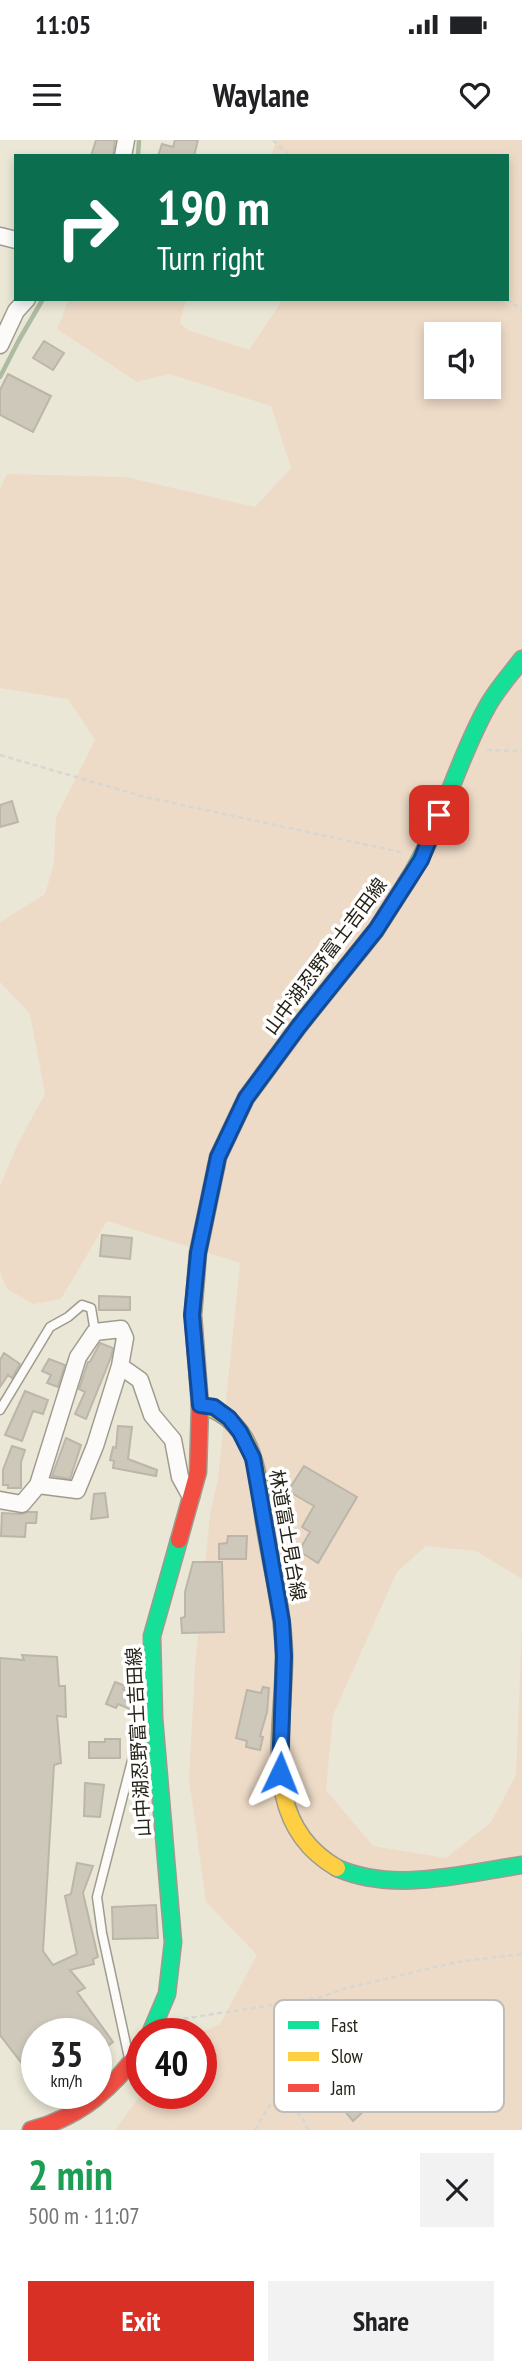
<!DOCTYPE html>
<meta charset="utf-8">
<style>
:root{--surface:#fff;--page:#f2f2f2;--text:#202124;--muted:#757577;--accent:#d93025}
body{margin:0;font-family:"PT Sans Narrow","Noto Sans JP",sans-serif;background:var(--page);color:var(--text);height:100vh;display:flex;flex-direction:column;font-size:26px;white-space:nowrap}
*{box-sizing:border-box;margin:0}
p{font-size:23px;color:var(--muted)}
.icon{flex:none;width:38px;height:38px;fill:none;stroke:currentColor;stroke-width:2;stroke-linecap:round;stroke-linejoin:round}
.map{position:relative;height:1990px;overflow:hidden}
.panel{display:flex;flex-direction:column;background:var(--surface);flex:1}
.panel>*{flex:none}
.top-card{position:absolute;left:14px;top:14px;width:495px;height:147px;border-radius:0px;box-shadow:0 4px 10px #0003;background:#0b6e4f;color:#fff;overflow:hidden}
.fabs{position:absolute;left:424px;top:182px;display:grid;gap:14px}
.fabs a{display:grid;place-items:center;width:77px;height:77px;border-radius:0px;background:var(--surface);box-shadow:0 4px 10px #0003;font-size:35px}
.speed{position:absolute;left:21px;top:1878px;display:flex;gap:14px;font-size:35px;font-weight:700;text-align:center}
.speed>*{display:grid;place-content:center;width:91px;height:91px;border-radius:50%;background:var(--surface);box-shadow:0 4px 10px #0003;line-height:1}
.speed small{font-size:18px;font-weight:400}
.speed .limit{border:10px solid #d22;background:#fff;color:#111}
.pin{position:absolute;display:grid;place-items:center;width:60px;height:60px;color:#fff;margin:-30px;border-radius:14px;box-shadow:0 4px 10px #0006}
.me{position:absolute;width:77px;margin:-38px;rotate:2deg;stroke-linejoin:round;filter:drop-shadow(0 0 5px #0008)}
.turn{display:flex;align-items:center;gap:24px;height:147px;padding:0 28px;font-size:32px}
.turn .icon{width:91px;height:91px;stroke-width:2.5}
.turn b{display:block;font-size:49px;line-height:60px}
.round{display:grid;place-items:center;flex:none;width:74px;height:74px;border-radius:0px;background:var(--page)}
.headline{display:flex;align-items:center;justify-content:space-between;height:119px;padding:0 28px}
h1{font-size:42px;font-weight:600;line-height:52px;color:#1e9e55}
.primary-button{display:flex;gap:14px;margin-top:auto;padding:14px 28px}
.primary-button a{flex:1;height:80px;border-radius:0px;background:var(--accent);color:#fff;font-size:28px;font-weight:600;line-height:80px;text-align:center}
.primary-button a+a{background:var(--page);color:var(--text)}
.status{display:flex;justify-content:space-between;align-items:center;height:49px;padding:0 35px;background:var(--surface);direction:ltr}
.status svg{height:19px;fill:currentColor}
header{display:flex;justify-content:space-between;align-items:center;height:91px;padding:0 28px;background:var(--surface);font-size:32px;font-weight:600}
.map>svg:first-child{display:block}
</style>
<div class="status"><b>11:05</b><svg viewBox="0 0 49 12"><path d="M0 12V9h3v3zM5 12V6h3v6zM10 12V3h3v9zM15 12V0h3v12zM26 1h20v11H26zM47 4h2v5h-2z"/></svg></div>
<header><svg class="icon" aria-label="menu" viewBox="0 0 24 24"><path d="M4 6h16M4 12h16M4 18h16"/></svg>Waylane<svg class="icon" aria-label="heart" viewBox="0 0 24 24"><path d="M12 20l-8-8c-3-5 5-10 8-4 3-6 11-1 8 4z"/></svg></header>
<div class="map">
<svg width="522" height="1990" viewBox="0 0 522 1990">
<rect width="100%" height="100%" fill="#ebe7d6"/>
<path fill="#eedbc7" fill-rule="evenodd" d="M277,0h245v1439l-46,-28 -50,-5 -29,26 -64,143 -7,75 47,56 73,12 45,-36 25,-47 6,-149v504h-407l27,-37h59l-1,-60 20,-9 37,-69 -51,-53 -17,-123 6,-112 15,-153 8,-35 22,-216 -133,-42 -46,78 -28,5 -26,-15 -7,-17v-86l18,-43 27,-49 -15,-80 -30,-32v-60l45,-28 9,-31 2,-46 39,-77 -27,-41 -68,-11v-199l7,-15 119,3 129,30 36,-39 -20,-62 -102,-32 -32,8 -80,-53 12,-30h117l-6,24 8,7 61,20 30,-45 2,-6h227v-143h-237zM436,194h52v53h-52z"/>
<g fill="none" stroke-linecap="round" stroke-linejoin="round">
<path stroke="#adbba2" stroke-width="4.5" d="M138,16l1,-16
M0,237l19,-37 24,-41"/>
</g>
<path fill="#cdc8ba" stroke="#bbb6a9" stroke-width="2" d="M96,0h19l-2,16h-22z
M175,0h23l-4,16h-36l4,-12 11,3z
M44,201l20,12 -11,17 -20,-12z
M8,234l43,22 -18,36 -33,-17v-25z
M12,661l6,21 -18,5v-22z
M102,1095l30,3 -2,21 -30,-3z
M99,1156l31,1v13h-31z
M100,1203l13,5 -2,9 -25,62 -11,-5 10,-22 -6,-3 9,-27h2z
M4,1213l16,11 -8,14 -4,-3 -8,12v-27z
M49,1219l16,6 -7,22 -11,-4 4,-8 -9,-4z
M25,1251l23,9 -5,14 -10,-3 -11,30 -17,-6z
M118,1286l14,1 -4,32 29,11 -1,6 -43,-8 1,-7 -4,-1 3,-13 3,1z
M66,1298l15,7 -11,34 -18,-3z
M12,1306l13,4 -4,12v26h-13v-3h-5v-15z
M304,1326l53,31 -39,66 -19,-12 11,-19 -8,-5 12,-21 -26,-15z
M105,1353l3,24 -17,2 3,-25z
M28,1372h9l-1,11h-10l-1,14 -24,-1 1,-23 19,1z
M228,1396h19l-1,23h-27v-15l8,-1z
M193,1422h29l2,70 -42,1 -1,-15 4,-1v-25z
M22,1515l35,2 2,29h6l1,31 -9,-1 4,47 -7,2 -11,186 10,14 24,-11 -12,-58 6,-2 6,-31 16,3 -10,27 15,64 -5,2 1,5 -24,6 15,18 -8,4 36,50 -17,13v-21h-59v49l-37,-48v-377l24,2z
M115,1542l10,4 -2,3 15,6 -6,15 -14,-6 -2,4 -10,-4z
M263,1547l6,1 -2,24 -7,24 3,1 -3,13 -14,-3 1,-6 -11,-3 11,-48 14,3z
M105,1599h15v19h-31v-16h16z
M85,1643l19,2 -4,32 -16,-1z
M156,1765l2,33 -45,1 -1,-32z
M350,1953l15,17 -12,11 -15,-18z"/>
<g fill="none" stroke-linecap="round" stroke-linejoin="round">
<g stroke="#9f9c8f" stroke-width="11">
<path id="lane" d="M0,1270l50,-83 18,-10 14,-12 9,3 4,24
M129,1918l-27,-125 -5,-36 49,-191"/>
</g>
<g stroke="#9f9c8f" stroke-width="19">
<path id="street" d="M123,16l3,-16
M0,96l16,4
M0,205l16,-34 11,-12
M120,1226l20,14 12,35 21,25 7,37 11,20
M0,1360l22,4 16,-19 39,5 18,-44 25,-80 5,-28 -4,-9 -26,3 -17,25 -40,128"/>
</g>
<g stroke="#9f9c8f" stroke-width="19">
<path id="fast" d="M406,743c35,-54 49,-119 81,-176 9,-17 23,-32 35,-48
M337,1728c57,25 125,6 185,-3
M150,1894l17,-40 6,-52 -19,-224 -2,-82 27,-96"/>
</g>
<g stroke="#9f9c8f" stroke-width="19">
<path id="slow" d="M216,1027l2,-10 28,-59 53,-72 77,-96 30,-47
M200,1265c20,5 35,17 45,34 15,27 15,59 20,88 7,43 18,84 19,127 1,76 -28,167 53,214"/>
</g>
<g stroke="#9f9c8f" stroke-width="19">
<path id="jam" d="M179,1400l19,-68 2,-67 -7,-90 5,-62 18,-86
M31,1990c49,-13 83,-42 111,-83"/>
</g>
<path stroke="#d7d7d2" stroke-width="2.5" stroke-dasharray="5 3.5" stroke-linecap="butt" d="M273,0l17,16
M507,159l15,11
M487,610l35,1
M0,615l145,42 260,56
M175,1880l143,-22 25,-9 114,-27 65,-8
M255,1990l14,-24 5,-4c18,2 28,12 34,28"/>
<use href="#lane" stroke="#fcfbf9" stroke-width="8"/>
<use href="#street" stroke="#fcfbf9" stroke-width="16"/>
<use href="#fast" stroke="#16e098" stroke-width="16"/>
<use href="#slow" stroke="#ffcf43" stroke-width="16"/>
<use href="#jam" stroke="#f24e42" stroke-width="16"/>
</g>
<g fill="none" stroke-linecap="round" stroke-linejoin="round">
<g stroke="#114b97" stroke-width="18">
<path id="route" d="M280,1633l4,-117 -2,-34 -29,-164 -13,-26 -11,-14 -15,-11 -14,-2 -8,-90 6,-62 20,-96 28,-59 53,-72 77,-96 45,-70 18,-45"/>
</g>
<use href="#route" stroke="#1a73e8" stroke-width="12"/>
</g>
<g text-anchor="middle" stroke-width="7" stroke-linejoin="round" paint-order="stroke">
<g font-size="19" fill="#252317" stroke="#fff">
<text transform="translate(325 816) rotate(-53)" y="7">山中湖忍野富士吉田線</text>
<text transform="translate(288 1395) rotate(80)" y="7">林道富士見台線</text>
<text transform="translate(138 1602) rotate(-93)" y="7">山中湖忍野富士吉田線</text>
</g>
</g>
<rect x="274" y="1860" width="230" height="112" rx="10" fill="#fff" stroke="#bebdb9" stroke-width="2"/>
<rect x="288" y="1881" width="31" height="8" fill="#16e098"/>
<rect x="288" y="1912" width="31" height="9" fill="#ffcf43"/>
<rect x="288" y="1944" width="31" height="8" fill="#f24e42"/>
<g font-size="19" fill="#252317">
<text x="331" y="1892">Fast</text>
<text x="331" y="1923">Slow</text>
<text x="331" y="1955">Jam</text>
</g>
</svg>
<div class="fabs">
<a><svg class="icon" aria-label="sound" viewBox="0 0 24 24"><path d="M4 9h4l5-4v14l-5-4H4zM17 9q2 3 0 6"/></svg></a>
</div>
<div class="speed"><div>35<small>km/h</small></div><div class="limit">40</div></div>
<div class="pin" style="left:439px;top:675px;background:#d93025"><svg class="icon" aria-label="arrive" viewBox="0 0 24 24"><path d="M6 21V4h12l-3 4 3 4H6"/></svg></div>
<svg class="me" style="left:280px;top:1633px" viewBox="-20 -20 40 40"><path d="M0-17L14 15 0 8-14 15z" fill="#1a73e8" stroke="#fff" stroke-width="4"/></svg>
<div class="top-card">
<div class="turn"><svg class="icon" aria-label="right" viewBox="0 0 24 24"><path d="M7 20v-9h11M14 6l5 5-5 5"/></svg><div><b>190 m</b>Turn right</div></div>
</div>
</div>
<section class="panel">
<div class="headline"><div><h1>2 min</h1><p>500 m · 11:07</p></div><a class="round"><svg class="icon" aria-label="close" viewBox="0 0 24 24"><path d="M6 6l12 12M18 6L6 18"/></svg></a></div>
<div class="primary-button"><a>Exit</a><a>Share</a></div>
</section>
